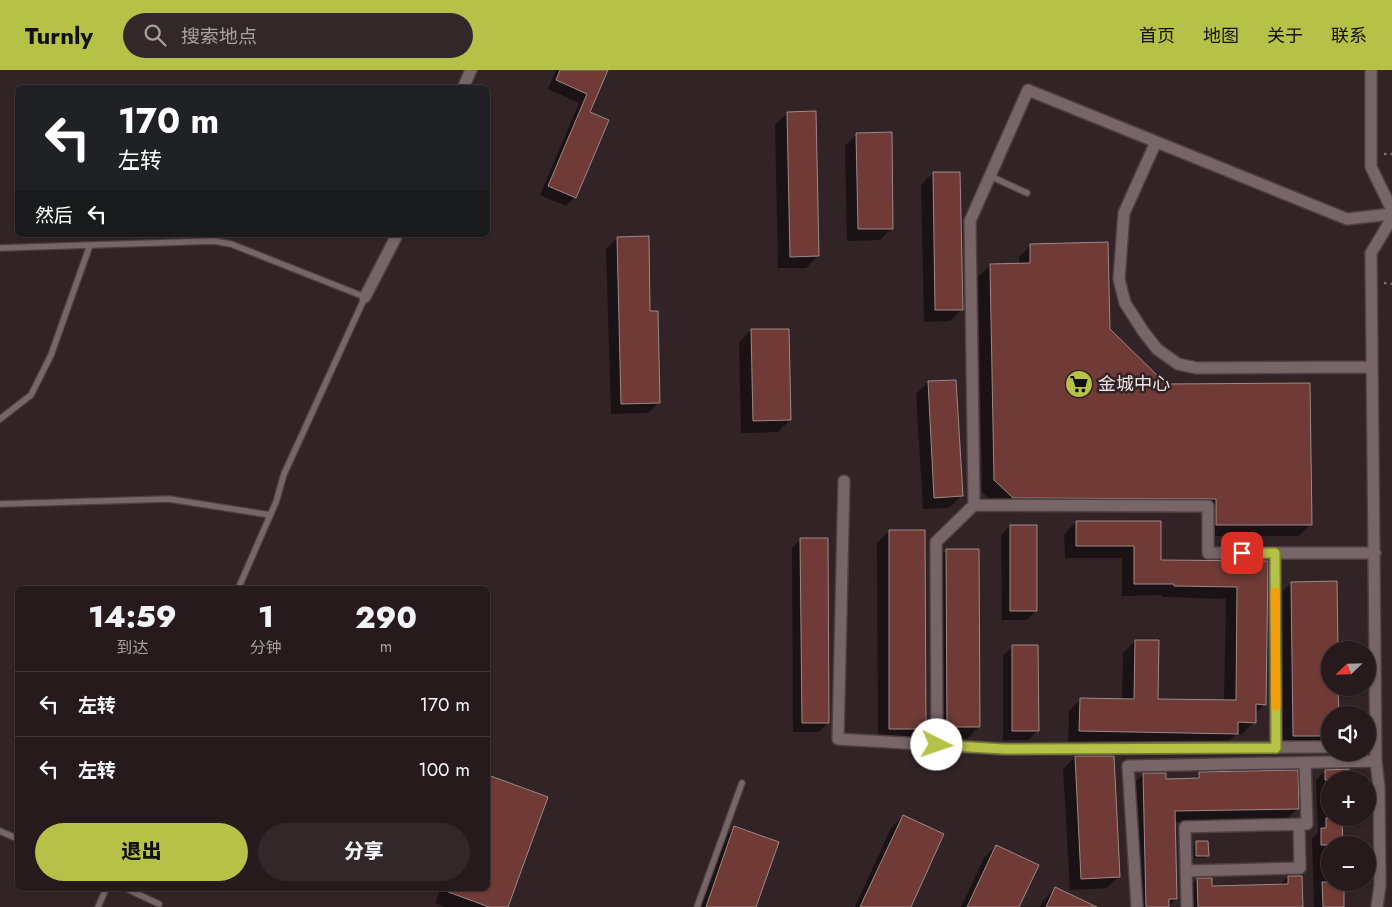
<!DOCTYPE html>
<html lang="zh">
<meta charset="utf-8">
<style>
:root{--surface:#261a1c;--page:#322729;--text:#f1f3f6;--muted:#a4a1a3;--line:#42383b;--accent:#b6c148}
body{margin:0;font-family:Jost,"Noto Sans SC",sans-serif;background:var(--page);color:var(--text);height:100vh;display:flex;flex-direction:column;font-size:19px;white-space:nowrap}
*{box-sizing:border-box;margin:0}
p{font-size:16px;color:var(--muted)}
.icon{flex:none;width:28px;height:28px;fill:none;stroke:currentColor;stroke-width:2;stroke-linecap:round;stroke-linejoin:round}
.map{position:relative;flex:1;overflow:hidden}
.panel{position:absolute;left:15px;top:516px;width:475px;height:305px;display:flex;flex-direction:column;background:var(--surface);border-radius:8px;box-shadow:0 1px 4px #0004,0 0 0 1px var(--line)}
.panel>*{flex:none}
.hud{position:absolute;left:15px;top:15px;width:475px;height:152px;border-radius:8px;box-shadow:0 1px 4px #0004,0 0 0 1px var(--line);background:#202124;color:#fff;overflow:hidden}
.needle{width:32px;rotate:247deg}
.fabs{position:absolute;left:1321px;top:571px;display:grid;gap:10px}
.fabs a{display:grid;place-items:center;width:55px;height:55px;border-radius:50%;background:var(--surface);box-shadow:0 1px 4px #0004,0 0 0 1px var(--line);font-size:25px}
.pin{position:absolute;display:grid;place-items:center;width:42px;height:42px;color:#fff;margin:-21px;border-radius:10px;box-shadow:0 2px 8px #0006}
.me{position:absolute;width:55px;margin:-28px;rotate:94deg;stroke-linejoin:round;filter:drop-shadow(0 0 4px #0008)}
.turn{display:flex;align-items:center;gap:18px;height:105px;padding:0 20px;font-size:22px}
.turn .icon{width:65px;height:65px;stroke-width:2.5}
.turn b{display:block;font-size:35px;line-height:42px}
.then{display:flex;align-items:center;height:48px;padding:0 20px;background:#0003;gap:10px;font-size:19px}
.eta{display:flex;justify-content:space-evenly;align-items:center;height:85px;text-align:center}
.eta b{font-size:30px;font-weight:800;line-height:35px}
.action{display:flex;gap:10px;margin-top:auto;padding:10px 20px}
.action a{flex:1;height:58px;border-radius:30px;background:var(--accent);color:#111;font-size:20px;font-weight:800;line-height:58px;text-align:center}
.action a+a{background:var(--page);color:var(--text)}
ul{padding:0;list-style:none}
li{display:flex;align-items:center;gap:15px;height:65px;padding:0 20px;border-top:1px solid var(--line)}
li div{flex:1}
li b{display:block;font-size:19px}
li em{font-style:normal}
header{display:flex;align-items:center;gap:30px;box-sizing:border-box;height:70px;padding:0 25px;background:var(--accent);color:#111}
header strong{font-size:24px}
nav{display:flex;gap:28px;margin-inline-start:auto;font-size:18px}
.search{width:350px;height:45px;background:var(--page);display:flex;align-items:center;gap:12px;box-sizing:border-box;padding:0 18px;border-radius:28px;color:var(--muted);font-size:19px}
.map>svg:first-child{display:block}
</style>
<header>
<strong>Turnly</strong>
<div class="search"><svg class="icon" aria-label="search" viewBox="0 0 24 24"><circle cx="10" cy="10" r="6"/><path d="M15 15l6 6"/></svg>搜索地点</div>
<nav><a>首页</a><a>地图</a><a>关于</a><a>联系</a></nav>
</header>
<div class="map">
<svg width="1392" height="837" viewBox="0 0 1392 837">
<rect width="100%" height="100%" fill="#322326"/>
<path fill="#0007" d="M556,0h51l-18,43 -14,84 -9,9 -26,-11 39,-92 -31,-14z
M787,43l31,143 -12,12h-28l-3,-143z
M857,64l35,94 -12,12 -33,1 -2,-95z
M933,103l29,136 -12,12 -26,1 -3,-137z
M617,168l32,75 9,90 -10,10 -37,1 -5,-165z
M1031,175l77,85 203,194 -12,12h-95v-26l-204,-1 -18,-17 -4,-215 12,-12h29v-8z
M751,260l39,90 -12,12 -37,1 -2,-91z
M928,312l33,114 -12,12 -26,1 -7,-115z
M1076,452h83v39l107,2 -1,141 -10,10 -1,8 -12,12h-6l-11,12 -157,-3 1,-32 12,-12 41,1 1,-47 12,-12 22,59 67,1 2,-102 -64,-2v-2l-40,1v-38h-57l-1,-24z
M1010,456l26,85 -9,9h-25l-1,-85z
M889,461l36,198 -13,12h-34l-1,-198z
M801,469l27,184 -9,9h-26l-1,-184z
M947,480l32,177 -12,12h-31l-1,-177z
M1291,513l46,67h-7v38h7l1,27h-8v28l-49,4 -2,-152z
M1012,577l25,84 -9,9h-25v-84z
M1075,687l44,119 -12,12 -37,2 -7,-121z
M1325,701l23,9h-18v38h19v2l-8,8v17h-11v37l13,25h-29l-2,-69 6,-5 -2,-53z
M1200,703l98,35 -12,12 -112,2 2,77 -8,8h-34l-3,-121 13,-12 21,6h29z
M489,707l17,130h-61l-10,-4 6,-14h47v-111z
M903,746l6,91h-54l36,-79z
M734,758l21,79h-56l23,-67z
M1197,772l11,13 -3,3h-11v-13z
M996,776l22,61h-57l23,-49z
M1288,807l13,30h-115l-1,-16 12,-12 14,8 69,-2z
M396,819h10l-3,2z
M1055,819l27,18h-42l3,-6z"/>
<path fill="#703b36" stroke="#9d8986" d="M560,0h48l-18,42 19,8 -33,78 -28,-12 39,-92 -31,-14z
M816,41l3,145 -29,1 -3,-145z
M892,62l1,97h-35l-2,-96z
M933,102h27l3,138h-28z
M649,166l1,75h8l2,92 -39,1 -4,-167z
M1108,172l2,87 56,55 144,-1 2,142h-96v-26l-203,-1 -19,-18 -4,-216 40,-1v-19z
M751,259h38l2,91 -38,1z
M956,310l7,116 -29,2 -6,-117z
M1076,451h85v39l107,1 -2,144 -10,-1v19l-18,-1v12l-159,-3 1,-33 54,1 1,-59h24l-1,59 78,1 1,-113 -63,-1v-2h-40v-38h-58z
M1010,455h27v86h-27z
M889,460h36l1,199h-37z
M800,468h28l1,185h-27z
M946,479h33l1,178h-33z
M1337,511l1,69h-8v38h8l1,27h-9v21h-37l-2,-154z
M1012,575h26l1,86h-27z
M1075,686h39l6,121 -39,2z
M1349,699v11h-24v-10z
M1298,700l1,39 -124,2 2,88h-8v8h-23l-3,-134h23v6l33,-1v-6z
M488,705l60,22 -40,110h-19l-46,-17 45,-1z
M903,745l41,19 -33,73h-51z
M1326,748h16l1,27h-22v-17h5z
M734,756l45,16 -23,65h-50z
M1196,771h12l1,15h-13z
M996,775l43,20 -20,42h-52z
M1288,806h14l1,31h-105l-1,-29h15v8l76,-2z
M1322,812h22v25h-21z
M1055,817l42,20h-51z"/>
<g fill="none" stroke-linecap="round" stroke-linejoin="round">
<g stroke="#4d3f42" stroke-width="8">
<path id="lane" d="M990,106l37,17
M0,178l214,-7 17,3 134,53 -81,177 -8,28 -38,87
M0,349l31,-24 20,-40 39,-110
M0,434l169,-5 101,16
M0,761l18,8
M127,819l32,15
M98,837l8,-18
M697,837l45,-124"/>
</g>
<g stroke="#4d3f42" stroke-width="14">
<path id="street" d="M1371,0v97l21,43
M463,18l8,-18
M1156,72l-32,71 -5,66 6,24 18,28 14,18 21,15 19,4 174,-1
M365,227l32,-62
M844,411l-6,258 166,10 326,-2
M974,435l-4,-284 58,-131 319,129 45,-5
M1275,483l1,195
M937,675l-1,-203 38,-37 234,1v47h167
M1186,801l114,-3 -1,-44
M1137,837l-9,-141 248,-5
M1187,837l-2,-80 122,-3 -2,-61
M1377,837l3,-22 -1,-98 -3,-26 -5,-508 21,-35"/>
</g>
<path stroke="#7d6f72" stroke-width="2.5" stroke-dasharray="2.5 4" stroke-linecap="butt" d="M1384,84h8
M1384,213l8,1"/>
<use href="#lane" stroke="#776568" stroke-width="5.5"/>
<use href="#street" stroke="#776568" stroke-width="11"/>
</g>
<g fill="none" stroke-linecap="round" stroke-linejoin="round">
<g stroke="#767d2f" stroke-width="12">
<path id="route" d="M937,675l67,4 272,-1 -1,-195h-33"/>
</g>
<use href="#route" stroke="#b6c148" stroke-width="9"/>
<path stroke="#f59e0b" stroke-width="9" d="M1275,522l1,114"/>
</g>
<defs>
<g id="supermarket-disc" transform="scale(1.4375)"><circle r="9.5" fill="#b6c148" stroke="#322326"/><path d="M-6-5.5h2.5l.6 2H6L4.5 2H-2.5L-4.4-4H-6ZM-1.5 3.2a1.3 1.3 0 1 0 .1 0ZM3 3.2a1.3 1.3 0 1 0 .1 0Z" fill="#111"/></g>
</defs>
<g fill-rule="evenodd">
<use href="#supermarket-disc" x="1079" y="314"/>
</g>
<g text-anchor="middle" stroke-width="5" stroke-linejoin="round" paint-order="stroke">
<g font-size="18" fill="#ede2e4" stroke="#322326" text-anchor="start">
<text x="1098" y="320">金城中心</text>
</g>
</g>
</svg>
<div class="fabs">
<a><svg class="needle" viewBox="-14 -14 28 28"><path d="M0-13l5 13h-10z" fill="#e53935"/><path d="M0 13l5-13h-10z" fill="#a4a1a3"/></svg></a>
<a><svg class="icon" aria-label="sound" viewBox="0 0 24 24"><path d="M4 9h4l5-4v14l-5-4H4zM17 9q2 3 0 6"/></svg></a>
<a>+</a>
<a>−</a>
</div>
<div class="pin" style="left:1242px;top:483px;background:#d93025"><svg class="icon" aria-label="arrive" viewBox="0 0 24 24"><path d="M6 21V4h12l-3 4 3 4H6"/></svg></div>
<svg class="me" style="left:937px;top:675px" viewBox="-20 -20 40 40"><circle r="19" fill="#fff"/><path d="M0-13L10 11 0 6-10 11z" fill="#b6c148"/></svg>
<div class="hud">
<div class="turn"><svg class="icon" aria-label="left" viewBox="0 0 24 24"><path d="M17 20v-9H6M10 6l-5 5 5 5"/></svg><div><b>170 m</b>左转</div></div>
<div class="then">然后<svg class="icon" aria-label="left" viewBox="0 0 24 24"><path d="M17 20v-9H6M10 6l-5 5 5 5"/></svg></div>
</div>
<section class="panel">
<div class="eta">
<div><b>14:59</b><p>到达</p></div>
<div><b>1</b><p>分钟</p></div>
<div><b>290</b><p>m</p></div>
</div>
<ul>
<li><svg class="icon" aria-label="left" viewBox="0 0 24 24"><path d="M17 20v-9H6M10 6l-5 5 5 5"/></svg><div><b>左转</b></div><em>170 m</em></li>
<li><svg class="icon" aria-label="left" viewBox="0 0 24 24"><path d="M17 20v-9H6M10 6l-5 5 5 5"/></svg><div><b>左转</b></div><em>100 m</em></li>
</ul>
<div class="action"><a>退出</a><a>分享</a></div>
</section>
</div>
